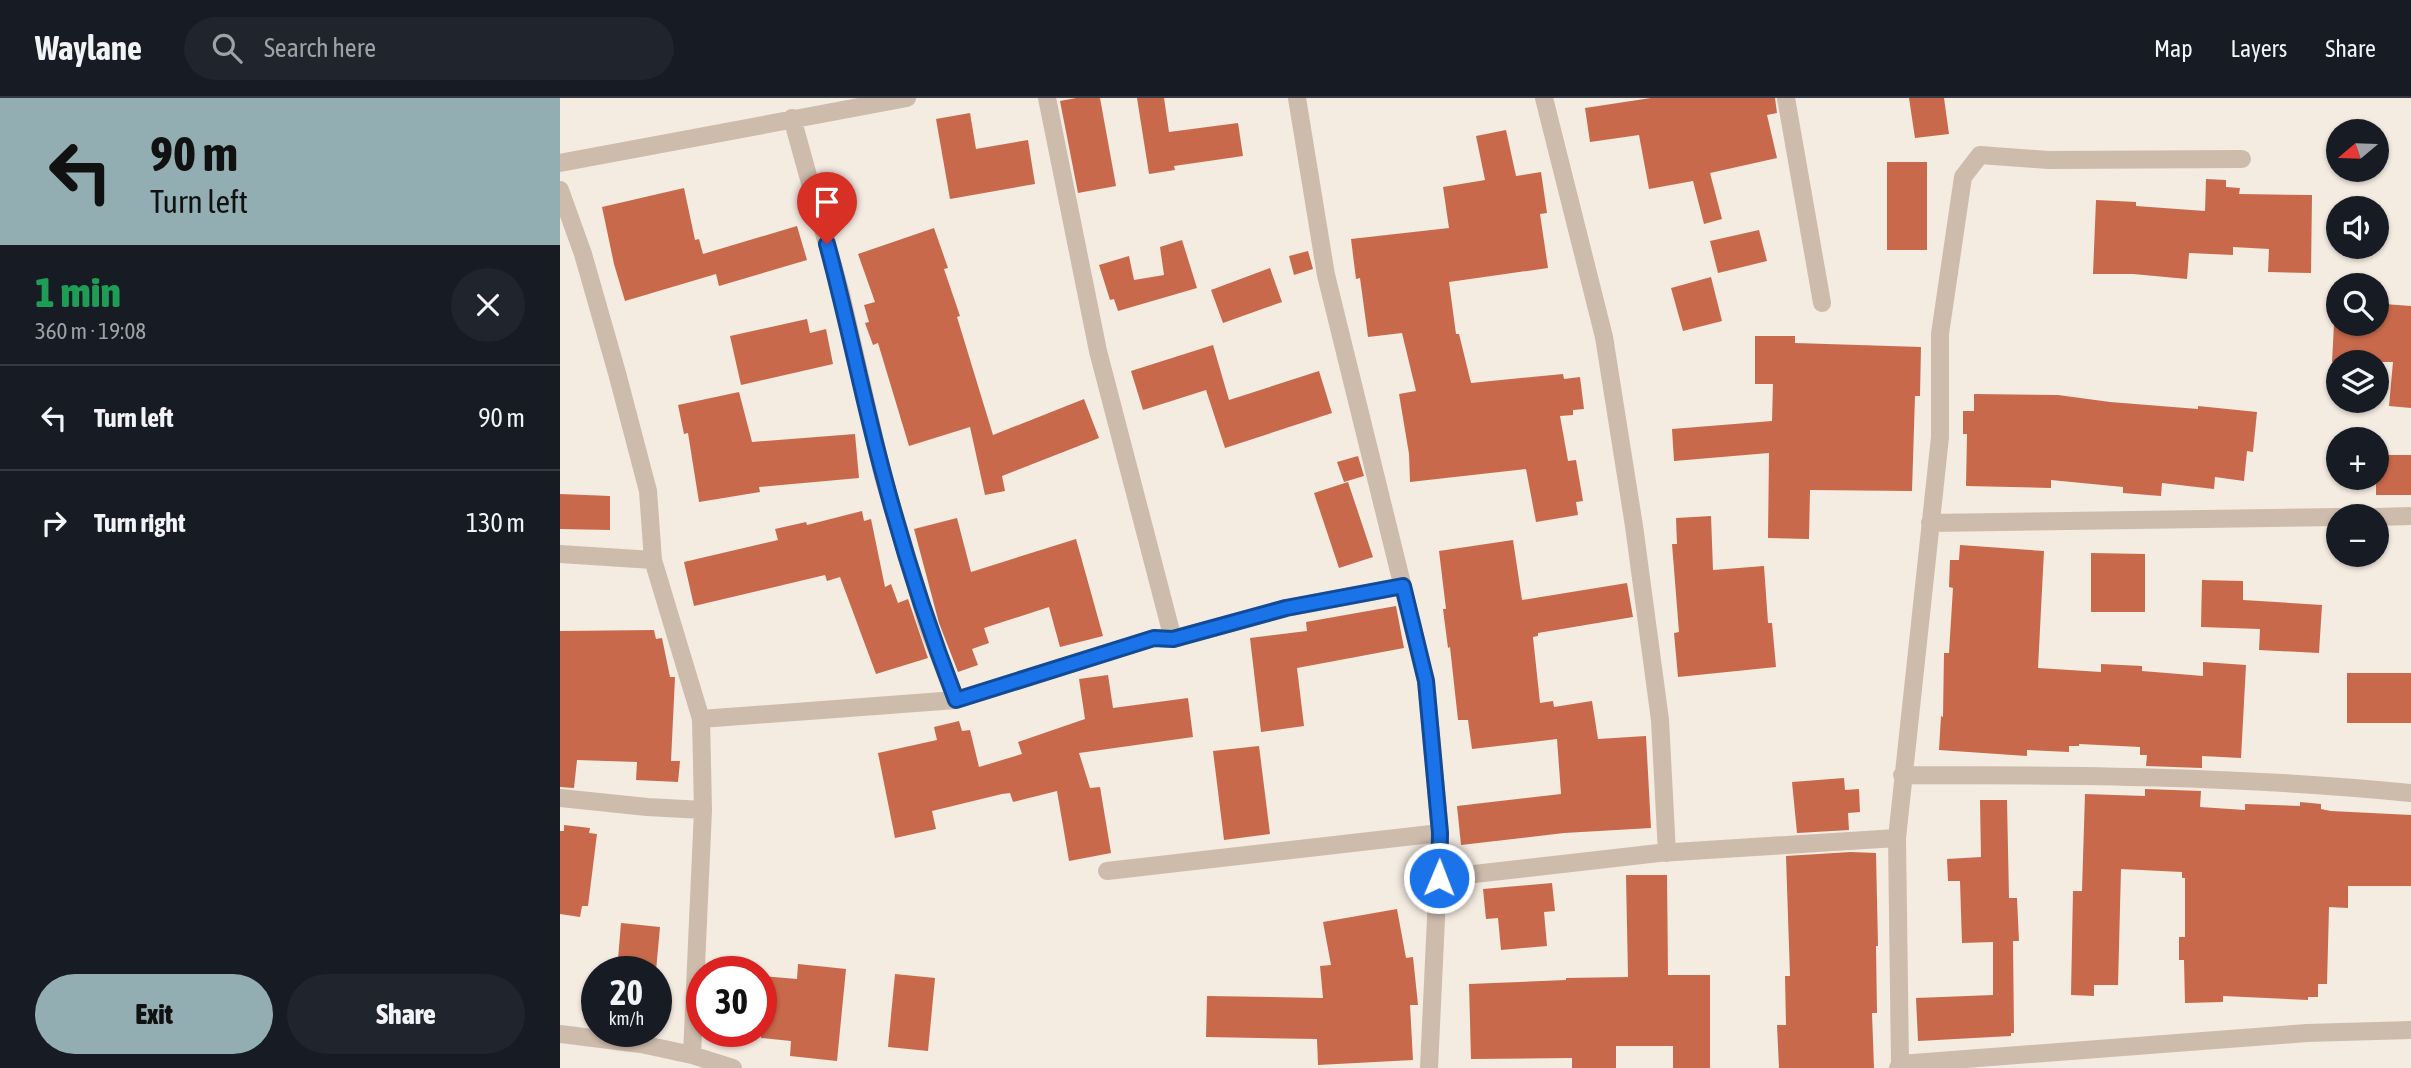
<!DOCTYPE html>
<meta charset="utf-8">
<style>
:root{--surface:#171b24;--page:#20242c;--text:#f1f3f6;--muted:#9ea1a6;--line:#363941;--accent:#92aeb2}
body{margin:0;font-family:"Asap Condensed",sans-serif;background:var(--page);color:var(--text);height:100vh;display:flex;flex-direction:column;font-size:26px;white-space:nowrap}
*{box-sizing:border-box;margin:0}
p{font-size:23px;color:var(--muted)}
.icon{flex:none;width:38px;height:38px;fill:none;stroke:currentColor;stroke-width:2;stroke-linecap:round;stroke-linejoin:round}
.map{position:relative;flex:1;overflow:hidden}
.side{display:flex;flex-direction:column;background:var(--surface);width:560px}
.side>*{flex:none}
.hud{background:#92aeb2;color:#111;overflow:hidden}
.needle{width:46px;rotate:251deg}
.fabs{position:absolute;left:1766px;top:21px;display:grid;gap:14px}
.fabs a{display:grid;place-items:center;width:63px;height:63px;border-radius:50%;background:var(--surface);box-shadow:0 2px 5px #0004;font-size:35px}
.speed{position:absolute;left:21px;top:858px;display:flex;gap:14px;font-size:35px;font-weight:700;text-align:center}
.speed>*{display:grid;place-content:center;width:91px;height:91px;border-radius:50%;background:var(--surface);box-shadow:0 2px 5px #0004;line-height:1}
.speed small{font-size:18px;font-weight:400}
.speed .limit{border:10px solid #d22;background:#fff;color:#111}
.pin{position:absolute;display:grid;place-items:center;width:60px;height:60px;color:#fff;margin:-72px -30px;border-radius:50% 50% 50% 0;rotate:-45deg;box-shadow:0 0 7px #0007}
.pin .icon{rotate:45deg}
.me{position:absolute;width:77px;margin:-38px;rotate:1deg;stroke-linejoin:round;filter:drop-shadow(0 0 5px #0008)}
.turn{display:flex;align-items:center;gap:24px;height:147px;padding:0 35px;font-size:32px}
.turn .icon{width:91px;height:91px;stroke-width:2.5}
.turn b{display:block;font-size:49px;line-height:60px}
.round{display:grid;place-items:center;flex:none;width:74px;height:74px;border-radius:37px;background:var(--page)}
.overview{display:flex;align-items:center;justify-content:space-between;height:119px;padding:0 35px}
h1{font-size:42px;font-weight:800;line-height:52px;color:#1e9e55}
.primary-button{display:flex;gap:14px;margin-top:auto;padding:14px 35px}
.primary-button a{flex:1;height:80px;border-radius:42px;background:var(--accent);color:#111;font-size:28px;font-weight:800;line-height:80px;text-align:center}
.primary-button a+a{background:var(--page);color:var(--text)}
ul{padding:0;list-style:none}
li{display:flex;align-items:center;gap:21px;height:105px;padding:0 35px;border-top:2px solid var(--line)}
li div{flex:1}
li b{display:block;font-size:26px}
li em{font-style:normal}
header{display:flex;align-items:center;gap:42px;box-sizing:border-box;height:98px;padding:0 35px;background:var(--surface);border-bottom:2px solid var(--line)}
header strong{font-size:33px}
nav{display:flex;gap:38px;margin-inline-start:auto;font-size:24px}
.search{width:490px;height:63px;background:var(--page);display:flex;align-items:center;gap:18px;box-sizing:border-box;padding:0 24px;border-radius:38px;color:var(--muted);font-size:26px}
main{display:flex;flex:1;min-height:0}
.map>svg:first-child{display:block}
</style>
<header>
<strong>Waylane</strong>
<div class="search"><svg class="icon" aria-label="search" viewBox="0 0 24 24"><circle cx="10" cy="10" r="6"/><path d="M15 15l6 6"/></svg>Search here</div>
<nav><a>Map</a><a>Layers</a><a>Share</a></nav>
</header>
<main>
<section class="side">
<div class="hud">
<div class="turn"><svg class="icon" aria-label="left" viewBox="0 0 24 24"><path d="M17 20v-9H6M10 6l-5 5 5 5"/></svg><div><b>90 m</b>Turn left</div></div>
</div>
<div class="overview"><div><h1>1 min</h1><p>360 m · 19:08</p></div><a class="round"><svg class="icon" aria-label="close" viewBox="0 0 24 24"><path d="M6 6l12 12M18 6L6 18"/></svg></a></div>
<ul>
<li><svg class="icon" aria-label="left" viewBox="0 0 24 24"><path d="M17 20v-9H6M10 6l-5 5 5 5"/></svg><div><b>Turn left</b></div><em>90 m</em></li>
<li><svg class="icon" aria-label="right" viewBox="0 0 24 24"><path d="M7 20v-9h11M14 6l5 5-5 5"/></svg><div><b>Turn right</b></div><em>130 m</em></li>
</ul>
<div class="primary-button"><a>Exit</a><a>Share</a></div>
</section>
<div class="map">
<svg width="1851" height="970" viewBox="0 0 1851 970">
<rect width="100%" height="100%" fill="#f4ebe1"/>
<path fill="#c8694b" d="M516,0h24l16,88 -38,7 -18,-92z
M577,0h27l5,34 69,-9 5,33 -69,10 1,4 -26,4z
M1091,0h124l2,15 -10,2 10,43 -67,15 12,46 -18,5 -11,-43 -44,8 -10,-54 -49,7 -5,-34z
M1349,0h35l5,36 -34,4z
M410,15l6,36 52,-9 7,44 -85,15 -14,-80z
M946,32l10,46 25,-4 6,41 -7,1 8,54 -99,14 7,52h3l12,49 92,-9 1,5 16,-2 4,32 -11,1v5l-13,1 8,45 8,-1 7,41 -7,1 2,13 -42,7 -10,-53 -116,13 -1,-28 -10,-60 17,-3 -14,-58 -34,4 -8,-59 -4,1 -5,-40 98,-11 -6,-41 42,-7 -9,-44z
M1327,64h40v88h-40z
M1646,81l20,1v7l14,1 -1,6 73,1 -1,78 -43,-1 1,-23 -36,-2v8l-44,-2 -2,26 -54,-5h-40l3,-74 40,2v4l69,5z
M124,90l11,52 4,-1 4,15 94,-28 10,34 -88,26 -3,-12 -91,27 -11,-37 -12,-57z
M374,130l14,40 -4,1 16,47 -3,1 36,118 91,-36 15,39 -97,38 3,15 -20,4 -15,-68 -61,19 -31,-103 -5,2 -8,-22 4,-1 -5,-17 11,-3 -17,-48z
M1199,132l8,31 -49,12 -8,-32z
M622,142l15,48 -79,23 -4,-12 -4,1 -11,-35 30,-9 5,24 30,-5 -4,-28z
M748,153l5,18 -19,6 -5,-19z
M710,170l12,34 -59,21 -12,-33z
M1151,179l11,44 -39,10 -12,-43z
M1824,206l27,2v102l-22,-2 4,-44h-61l2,-38h48z
M247,221l3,14 16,-4 7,35 -92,21 -11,-49z
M1195,238h40v7l126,4 -1,49h-5l-3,95 -102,-1 -1,49 -41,-1 1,-85 -95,8 -2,-32 100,-8 1,-37h-18z
M653,247l16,55 90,-29 13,42 -107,35 -19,-58 -63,20 -12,-39z
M179,294l13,50 103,-8 4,44 -100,9 1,5 -61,10 -11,-69 -4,1 -6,-29z
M1414,296l84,1 52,7 88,7v-3l59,6 -4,40 -6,-1 -3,30 -29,-4 -1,12 -52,-6 -1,13 -38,-3v-6l-72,-7v8l-85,-2 1,-52h-4v-23h11z
M1816,357h35v40h-35z
M798,358l6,20 -20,6 -7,-20z
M788,384l25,75 -34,11 -25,-75z
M0,396l50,2v34l-50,-1z
M302,413l2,10 7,-2 14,68 6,-3 7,19 10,-4 20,59 -52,16 -36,-97 -13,4 -2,-6 -131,31 -10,-44 94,-22 -3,-11 31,-7 1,3z
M1151,418l2,54 51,-4 4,57h4l4,44 -98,10 -4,-44 5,-1 -7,-88h5l-1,-26z
M397,420l14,54 105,-33 27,97 -43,11 -11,-40 -65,21 5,15 -17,6 6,16 -20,7 -19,-49 -25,-94z
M953,442l9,60 105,-17 6,34 -95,16v3l-5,1 7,66 13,-2 1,6 38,-6 6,38 48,-3 5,92 -87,5 -103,12 -4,-39 104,-12 -4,-55 -85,10 -4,-29h-10l-8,-73 -2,1 -5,-39h3l-7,-58z
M1400,447l84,6 -6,117 63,4v-8l41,2v5l61,5v-14l43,3 -5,93 -39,-2v12l-56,-2 1,-11h-7v-8l-61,-3v2h-10v6l-42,-2v6l-88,-6 2,-34 2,1 1,-64h5l4,-65 -4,-1 1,-27h9z
M1531,455l54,1v58h-54z
M1642,482l41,1v19l79,5 -3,48 -60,-3 1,-21 -59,-2z
M836,508l8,42 -107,20 7,58 -43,6 -11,-94 57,-7 -1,-9z
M94,532l2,9 6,-1 8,39h5l-4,84h9l-2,21 -42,-2 1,-18 -60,-2 -3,28 -14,-1v-156z
M1787,575h64v50h-64z
M548,577l5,33 75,-10 5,39 -114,16 11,35 10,-1 11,66 -42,8 -12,-70 -44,11 -3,-9 -8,1 -70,17 4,18 -41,9 -17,-85 59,-13 -3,-13 25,-6 3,10 8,-1 9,37 43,-13 -4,-12 67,-23 -6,-40z
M699,648l11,88 -46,6 -11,-89z
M1284,680l1,12 14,-1 1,23 -12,1 1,17 -52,3 -5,-51z
M1585,691l56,2 -1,16 45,3v-6l55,2v-4l21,2v5l10,2 80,4v71h-63v22l-19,-1 -2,77h-9v13h-10v3l-85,-4v6l-38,1 -1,-43h-5v-23h6v-59h-3v-6l-61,-3 -3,116h-24v11l-23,-1 2,-104h9l3,-97 60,2z
M1420,702h27l2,98h8l2,43h-6l1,92h-3v3l-93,5 -2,-43 77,-3v-53l-31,1 -2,-62h-12l-1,-22 34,-2z
M4,727l26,3 -1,5 8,1 -9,72h-6l-2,11 -20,-3v-83h4z
M1291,754l25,1 2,93h-2l1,67h-5l2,55h-95l-2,-43h9l-1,-49h5l-4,-120z
M1066,777h41l1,100h42v93h-37v-22h-57v22h-44v-10l-101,1 -2,-75 97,-4v-2l62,-1z
M992,785l3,28 -11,1 3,34 -46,4 -3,-32 -12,1 -3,-30z
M837,811l9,49 7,-1 5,48h-8l3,55 -95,5 -1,-26 -111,-2 1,-41 116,2 -3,-32 11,-1 -8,-43z
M61,825l39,4 -4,44h-39z
M238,866l48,5 -9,92 -47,-5 1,-15 -30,-3v-62l36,3z
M335,876l40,4 -7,73 -40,-4z"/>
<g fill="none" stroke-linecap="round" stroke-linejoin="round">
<path stroke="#cdbbac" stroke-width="18" d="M487,0l51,253 75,288
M737,0l29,177 100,406 14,152 -11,235
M984,0l60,239 30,189 26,194 7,133
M1226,0l36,205
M232,20l49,176 42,182 45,151 28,73
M0,65l347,-65
M0,92l23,64 34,119 31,118 5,69 48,159 2,91 -11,245
M1816,419l35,-1
M1370,425l408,-6
M0,456l93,6
M141,621l255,-19 198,-62 19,1 113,-31 117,-22
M1342,677c171,0 338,1 509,18
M0,700l87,9 56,3
M547,773l333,-38
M879,780l220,-25 238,-15
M0,936l81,10 51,11 41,13
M1340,966l407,-31 104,-3
M1338,970l2,-4 -3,-226 43,-401v-103l23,-157 17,-22 68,5 194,-1"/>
</g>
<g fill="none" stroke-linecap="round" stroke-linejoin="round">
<g stroke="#114b97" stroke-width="18">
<path id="route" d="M267,146c21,77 36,156 57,233 20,76 44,150 72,223l198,-62 19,1 113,-31 117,-22 23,95 14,152 -1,45"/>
</g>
<use href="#route" stroke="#1a73e8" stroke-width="12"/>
</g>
</svg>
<div class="fabs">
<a><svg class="needle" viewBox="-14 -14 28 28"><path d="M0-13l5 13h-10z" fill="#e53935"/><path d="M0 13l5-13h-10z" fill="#9ea1a6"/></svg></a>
<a><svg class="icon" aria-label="sound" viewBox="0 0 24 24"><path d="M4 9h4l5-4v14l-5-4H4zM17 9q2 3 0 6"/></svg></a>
<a><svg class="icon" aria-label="search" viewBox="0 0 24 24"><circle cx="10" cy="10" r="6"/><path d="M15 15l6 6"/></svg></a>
<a><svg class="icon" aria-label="layers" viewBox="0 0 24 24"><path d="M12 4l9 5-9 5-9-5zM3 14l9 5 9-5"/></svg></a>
<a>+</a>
<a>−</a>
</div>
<div class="speed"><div>20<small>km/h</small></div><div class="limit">30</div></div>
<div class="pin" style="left:267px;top:146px;background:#d93025"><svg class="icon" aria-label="arrive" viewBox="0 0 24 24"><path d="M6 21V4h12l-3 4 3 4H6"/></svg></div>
<svg class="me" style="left:879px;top:780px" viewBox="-20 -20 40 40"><circle r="17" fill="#1a73e8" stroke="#fff" stroke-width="3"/><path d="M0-11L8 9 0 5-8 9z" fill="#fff"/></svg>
</div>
</main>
